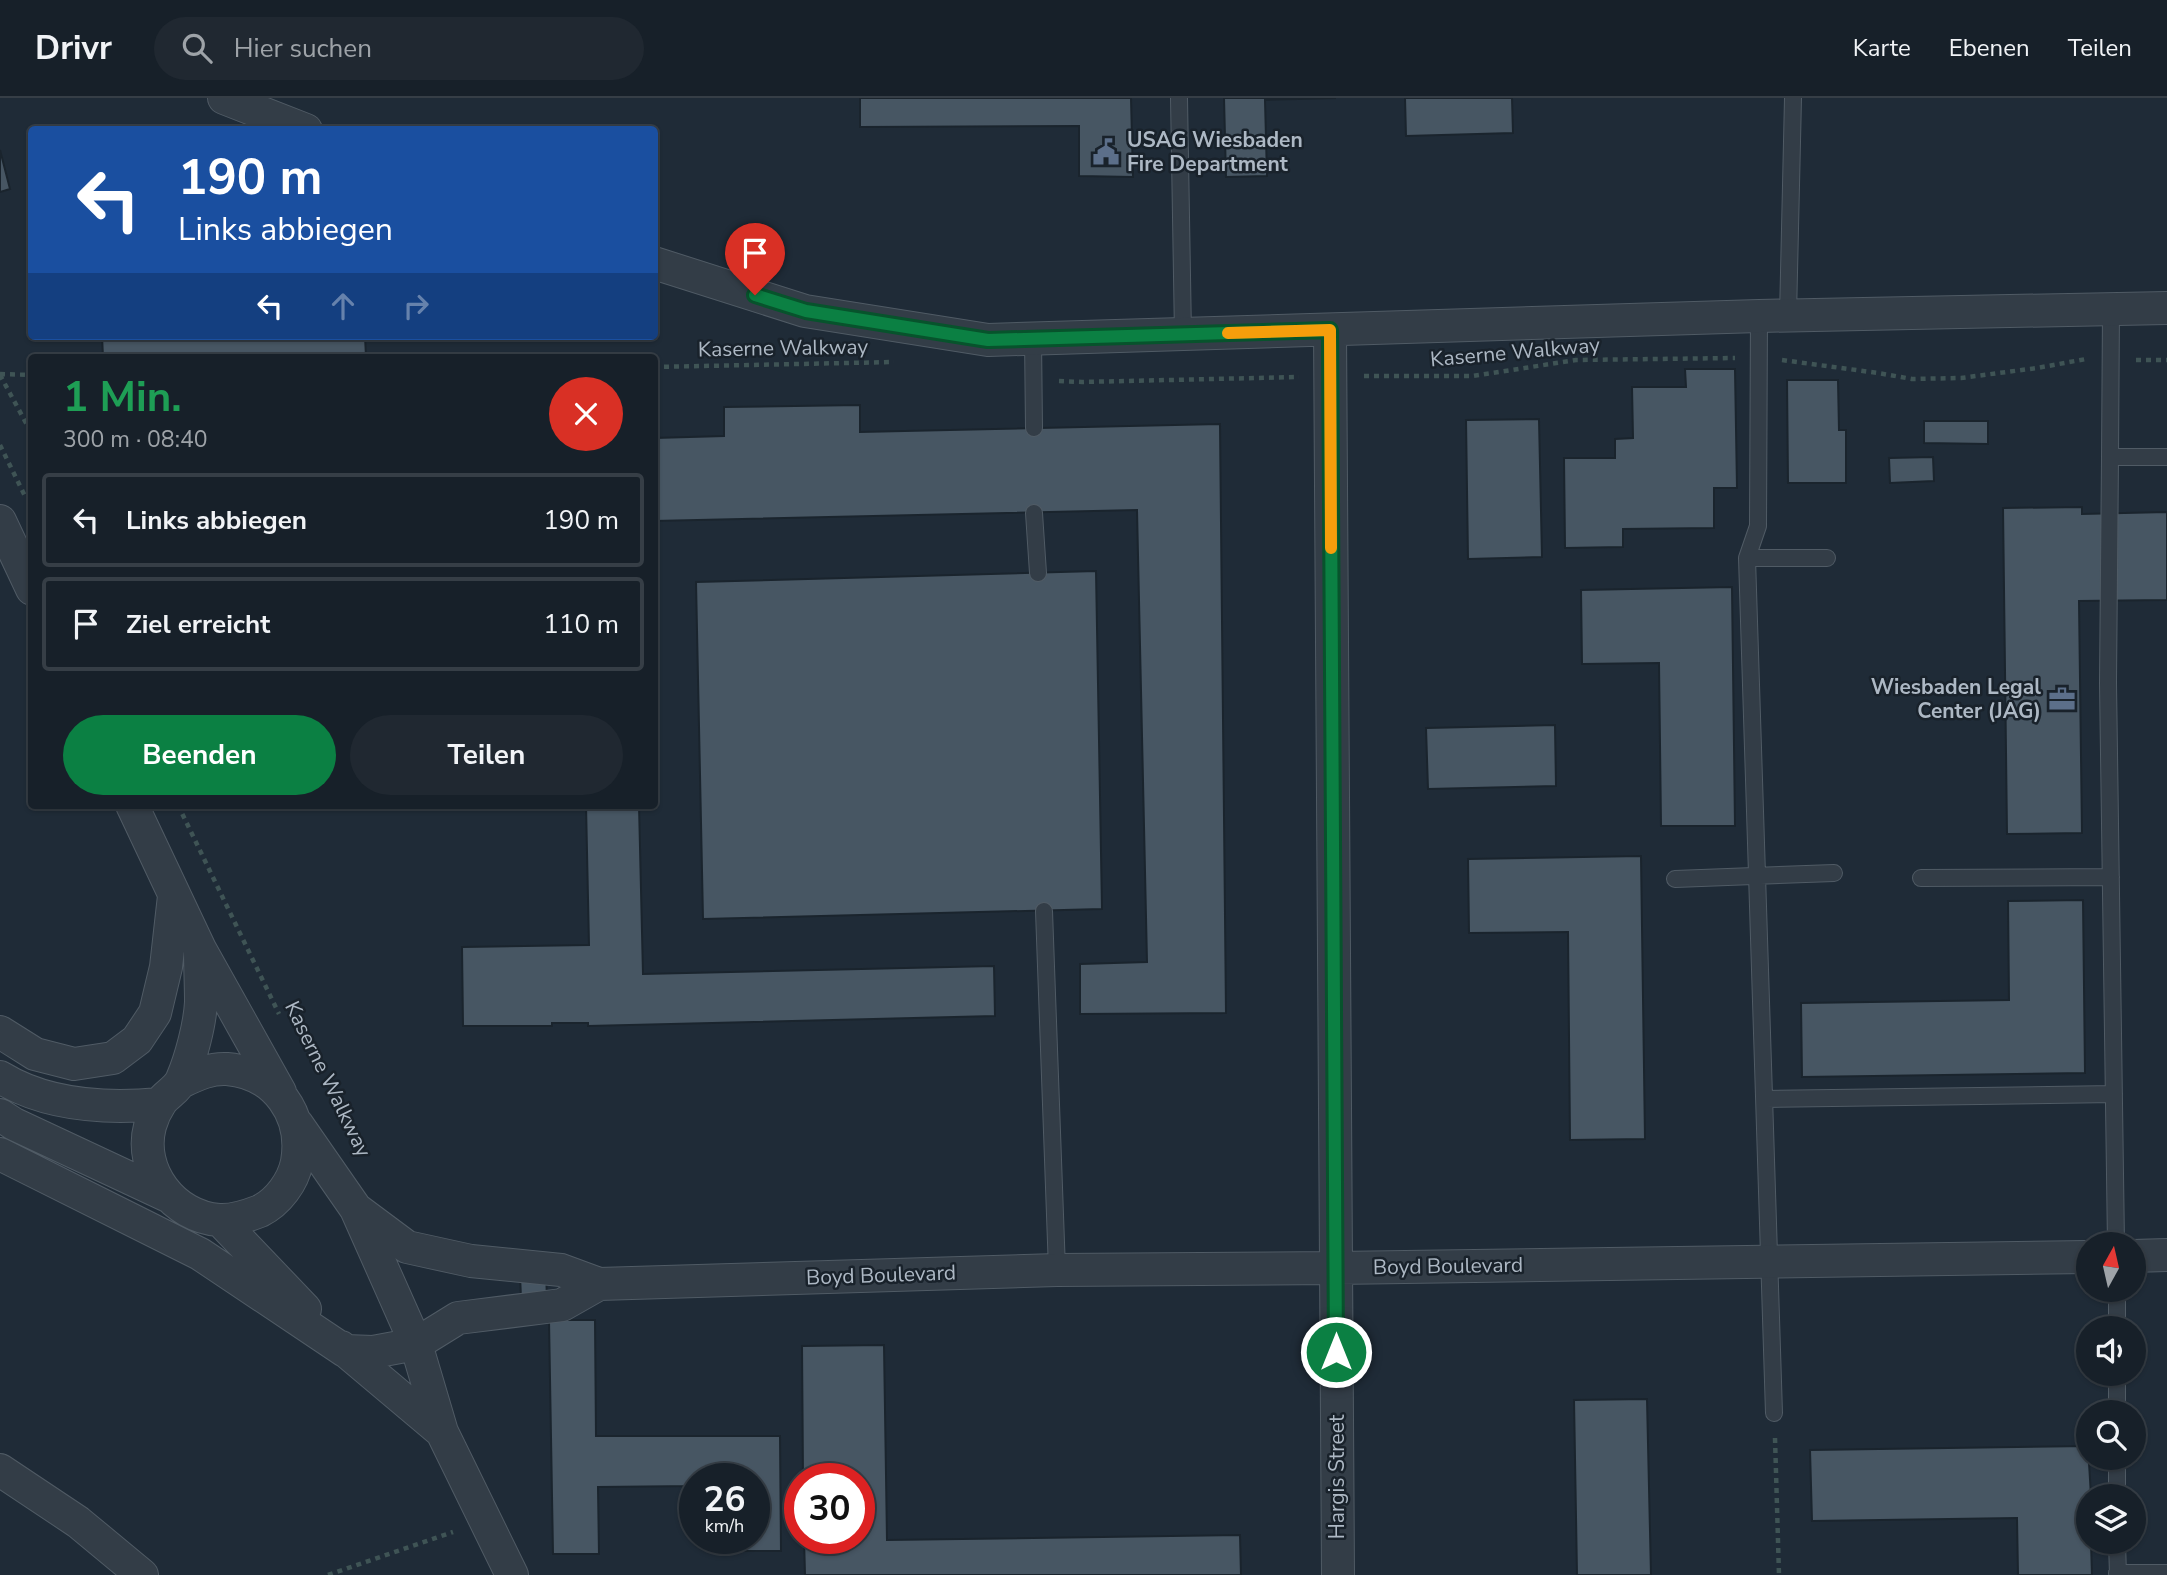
<!DOCTYPE html>
<html lang="de">
<meta charset="utf-8">
<style>
:root{--surface:#172029;--page:#202831;--text:#f1f3f6;--muted:#9ea3a8;--line:#363e46;--accent:#0b8043}
body{margin:0;font-family:"Nunito Sans",sans-serif;background:var(--page);color:var(--text);height:100vh;display:flex;flex-direction:column;font-size:26px;white-space:nowrap}
*{box-sizing:border-box;margin:0}
p{font-size:23px;color:var(--muted)}
.icon{flex:none;width:38px;height:38px;fill:none;stroke:currentColor;stroke-width:2;stroke-linecap:round;stroke-linejoin:round}
.map{position:relative;flex:1;overflow:hidden}
.drawer{position:absolute;left:28px;top:256px;width:630px;height:455px;display:flex;flex-direction:column;background:var(--surface);border-radius:7px;box-shadow:0 2px 5px #0004,0 0 0 2px var(--line)}
.drawer>*{flex:none}
.banner{position:absolute;left:28px;top:28px;width:630px;height:214px;border-radius:7px;box-shadow:0 2px 5px #0004,0 0 0 2px var(--line);background:#1a4fa0;color:#fff;overflow:hidden}
.needle{width:46px;rotate:8deg}
.tools{position:absolute;left:2076px;top:1134px;display:grid;gap:14px}
.tools a{display:grid;place-items:center;width:70px;height:70px;border-radius:50%;background:var(--surface);box-shadow:0 2px 5px #0004,0 0 0 2px var(--line);font-size:35px}
.speed{position:absolute;left:679px;top:1365px;display:flex;gap:14px;font-size:35px;font-weight:700;text-align:center}
.speed>*{display:grid;place-content:center;width:91px;height:91px;border-radius:50%;background:var(--surface);box-shadow:0 2px 5px #0004,0 0 0 2px var(--line);line-height:1}
.speed small{font-size:18px;font-weight:400}
.speed .limit{border:10px solid #d22;background:#fff;color:#111}
.pin{position:absolute;display:grid;place-items:center;width:60px;height:60px;color:#fff;margin:-72px -30px;border-radius:50% 50% 50% 0;rotate:-45deg;box-shadow:0 0 7px #0007}
.pin .icon{rotate:45deg}
.me{position:absolute;width:77px;margin:-38px;rotate:0deg;stroke-linejoin:round;filter:drop-shadow(0 0 5px #0008)}
.turn{display:flex;align-items:center;gap:24px;height:147px;padding:0 35px;font-size:32px}
.turn .icon{width:91px;height:91px;stroke-width:2.5}
.turn b{display:block;font-size:49px;line-height:60px}
.lanes{display:flex;align-items:center;height:66px;padding:0 35px;background:#0003;justify-content:center;gap:35px;direction:ltr}
.lanes .off{opacity:.35}
.round{display:grid;place-items:center;flex:none;width:74px;height:74px;border-radius:37px;background:var(--page)}
.overview{display:flex;align-items:center;justify-content:space-between;height:119px;padding:0 35px}
h1{font-size:42px;font-weight:700;line-height:52px;color:#1e9e55}
.primary-button{display:flex;gap:14px;margin-top:auto;padding:14px 35px}
.primary-button a{flex:1;height:80px;border-radius:42px;background:var(--accent);color:#fff;font-size:28px;font-weight:700;line-height:80px;text-align:center}
.primary-button a+a{background:var(--page);color:var(--text)}
ul{padding:0;list-style:none}
li{display:flex;align-items:center;gap:21px;height:94px;margin:0 14px 10px;padding:0 21px;border:4px solid var(--line);border-radius:7px}
li div{flex:1}
li b{display:block;font-size:26px}
li em{font-style:normal}
header{display:flex;align-items:center;gap:42px;box-sizing:border-box;height:98px;padding:0 35px;background:var(--surface);border-bottom:2px solid var(--line)}
header strong{font-size:33px}
nav{display:flex;gap:38px;margin-inline-start:auto;font-size:24px}
.search{width:490px;height:63px;background:var(--page);display:flex;align-items:center;gap:18px;box-sizing:border-box;padding:0 24px;border-radius:38px;color:var(--muted);font-size:26px}
.map>svg:first-child{display:block}
</style>
<header>
<strong>Drivr</strong>
<div class="search"><svg class="icon" aria-label="search" viewBox="0 0 24 24"><circle cx="10" cy="10" r="6"/><path d="M15 15l6 6"/></svg>Hier suchen</div>
<nav><a>Karte</a><a>Ebenen</a><a>Teilen</a></nav>
</header>
<div class="map">
<svg width="2167" height="1477" viewBox="0 0 2167 1477">
<rect width="100%" height="100%" fill="#1f2b37"/>
<path fill="#475663" stroke="#1a242d" stroke-width="2" d="M860,0h271l2,79 -54,-1v-50l-219,1z
M1224,0h112l-71,2 2,76 -41,1z
M1405,0h107l1,35 -107,3z
M0,52l10,39 -10,3z
M102,238h263l1,21h-263z
M1685,271h50l2,119h-23v40l-91,1v18l-58,1 -1,-90h51v-19l18,-1 -1,-51h54z
M1787,282h51l1,50h7v53h-58z
M860,307v27l360,-8 6,589 -146,1v-50l67,-2 -10,-452 -483,11v-83l70,-2v-29z
M1539,321l3,138 -74,2 -2,-139z
M1924,323h64v23l-64,-1z
M1933,359l1,24 -44,2 -1,-25z
M2082,409v7l85,-2v88l-88,1 3,232 -75,1 -4,-326z
M1096,473l6,338 -399,10 -7,-337z
M1732,489l3,239h-74l-2,-163 -77,1 -1,-74z
M1555,627l1,61 -128,3 -2,-61z
M586,707h53l4,169 351,-8 1,50 -407,10v-3h-36v3h-89l-1,-79 127,-2z
M1641,758l4,283 -75,1 -2,-208 -99,1 -1,-74z
M2083,802l2,173 -283,4 -1,-74 208,-3 -1,-99z
M546,1176l1,23 -26,1 -1,-23z
M549,1222h46l1,116h184l1,115h-62l-1,-13h36v-59h-59v7l-97,1 1,67h-46z
M884,1247l3,195 353,-5 1,40h-436l-1,-37h55v-59h-56l-1,-133z
M1647,1301l4,176h-74l-3,-175z
M2088,1348l3,50h-3v46h3l1,33h-74l-1,-57 -205,3 -2,-71z"/>
<g fill="none" stroke-linecap="round" stroke-linejoin="round">
<g stroke="#505b65" stroke-width="18">
<path id="lane" d="M1179,0l4,237
M2111,211l-1,148h57
M1759,218l-1,210 -11,32 27,855
M1788,218l5,-218
M1033,241l1,89
M2110,359l-2,226 8,561
M1034,415l4,60
M1747,460h80
M1921,780l190,-1
M1675,781l159,-6
M1044,813l13,359
M1765,1001l349,-5
M2117,1192v38
M2117,1276v38
M2117,1360v38
M2117,1444l1,33
M2117,1475h50"/>
</g>
<g stroke="#505b65" stroke-width="34">
<path id="street" d="M224,0l82,32
M654,165l151,48 183,29 771,-24 408,-8
M1330,232l8,1245
M0,423l32,68
M132,707l68,144 80,143
M0,934l35,22 39,10 39,-6 24,-18 18,-27 11,-46 8,-71
M0,979c47,29 106,32 160,27
M181,984c15,-7 29,-14 46,-13 49,4 78,46 70,93 -4,20 -19,40 -37,49 -13,5 -27,10 -41,9 -45,-3 -81,-49 -69,-94 2,-7 7,-18 11,-24 6,-8 17,-13 21,-23 9,-21 18,-55 19,-77 0,-18 -1,-35 -1,-53
M0,1017l14,9 154,72
M297,1026l59,85 60,135 26,88 70,143
M0,1056l200,100 145,97 28,1 43,-8 42,-26 104,-13 37,-21
M356,1111l51,38 64,14 90,9 38,14 458,-14 279,-2 752,-11
M221,1123l84,88
M2133,1158l34,-1
M341,1249l101,85
M0,1372l78,52 64,53"/>
</g>
<path stroke="#3f5455" stroke-width="4.5" stroke-dasharray="5 5" stroke-linecap="butt" d="M1782,262l96,13 34,6 49,-1 76,-10 49,-9
M2136,262h31
M654,269l240,-5
M0,276l32,1
M0,277l32,59
M1364,278h109l103,-16 159,-2
M1059,283l23,1 217,-5
M0,347l25,51
M178,707l101,209
M1775,1340l4,137
M328,1477l125,-43"/>
<use href="#lane" stroke="#333d47" stroke-width="16"/>
<use href="#street" stroke="#333d47" stroke-width="32"/>
</g>
<g fill="none" stroke-linecap="round" stroke-linejoin="round">
<g stroke="#07532c" stroke-width="18">
<path id="route" d="M755,197l51,16 182,29 342,-10 6,1022"/>
</g>
<use href="#route" stroke="#0b8043" stroke-width="12"/>
<path stroke="#f59e0b" stroke-width="12" d="M1228,235l102,-3 1,218"/>
</g>
<defs>
<g id="civic-bare" transform="scale(2.1)"><path d="M-.6-6.5H3V-4.5H.6V-3L4-1V1h2V6H-6V1h2V-1L-.6-3ZM-1.2 2.5V6h2.4V2.5Z" fill="#5c6f8a" stroke="#19222b" stroke-width="2.5" paint-order="stroke"/></g>
<g id="office-bare" transform="scale(2.1)"><path d="M-6-3h4V-5.5h4V-3h4V5H-6ZM-1-4.5V-3h2v-1.5ZM-6 0V1H6V0Z" fill="#5c6f8a" stroke="#19222b" stroke-width="2.5" paint-order="stroke"/></g>
</defs>
<g fill-rule="evenodd">
<use href="#civic-bare" x="1106" y="54"/>
<use href="#office-bare" x="2062" y="601"/>
</g>
<g text-anchor="middle" stroke-width="5" stroke-linejoin="round" paint-order="stroke">
<g font-size="21" font-weight="bold" fill="#adb8c4" stroke="#19222b" text-anchor="start">
<text x="1127" y="49">USAG Wiesbaden<tspan x="1127" dy="24">Fire Department</tspan></text>
<text x="2041" y="596" text-anchor="end">Wiesbaden Legal<tspan x="2041" dy="24">Center (JAG)</tspan></text>
</g>
<g font-size="21" fill="#adb8c4" stroke="#19222b">
<text transform="translate(783 250) rotate(-1)" y="7">Kaserne Walkway</text>
<text transform="translate(1515 254) rotate(-5)" y="7">Kaserne Walkway</text>
<text transform="translate(328 981) rotate(64)" y="7">Kaserne Walkway</text>
<text transform="translate(1448 1168) rotate(-1)" y="7">Boyd Boulevard</text>
<text transform="translate(881 1177) rotate(-2)" y="7">Boyd Boulevard</text>
<text transform="translate(1337 1379) rotate(-90)" y="7">Hargis Street</text>
</g>
</g>
</svg>
<div class="tools">
<a><svg class="needle" viewBox="-14 -14 28 28"><path d="M0-13l5 13h-10z" fill="#e53935"/><path d="M0 13l5-13h-10z" fill="#9ea3a8"/></svg></a>
<a><svg class="icon" aria-label="sound" viewBox="0 0 24 24"><path d="M4 9h4l5-4v14l-5-4H4zM17 9q2 3 0 6"/></svg></a>
<a><svg class="icon" aria-label="search" viewBox="0 0 24 24"><circle cx="10" cy="10" r="6"/><path d="M15 15l6 6"/></svg></a>
<a><svg class="icon" aria-label="layers" viewBox="0 0 24 24"><path d="M12 4l9 5-9 5-9-5zM3 14l9 5 9-5"/></svg></a>
</div>
<div class="speed"><div>26<small>km/h</small></div><div class="limit">30</div></div>
<div class="pin" style="left:755px;top:197px;background:#d93025"><svg class="icon" aria-label="arrive" viewBox="0 0 24 24"><path d="M6 21V4h12l-3 4 3 4H6"/></svg></div>
<svg class="me" style="left:1336px;top:1254px" viewBox="-20 -20 40 40"><circle r="17" fill="#0b8043" stroke="#fff" stroke-width="3"/><path d="M0-11L8 9 0 5-8 9z" fill="#fff"/></svg>
<div class="banner">
<div class="turn"><svg class="icon" aria-label="left" viewBox="0 0 24 24"><path d="M17 20v-9H6M10 6l-5 5 5 5"/></svg><div><b>190 m</b>Links abbiegen</div></div>
<div class="lanes"><svg class="icon" aria-label="left" viewBox="0 0 24 24"><path d="M17 20v-9H6M10 6l-5 5 5 5"/></svg><svg class="icon off" aria-label="ahead" viewBox="0 0 24 24"><path d="M12 20V5M6 11l6-6 6 6"/></svg><svg class="icon off" aria-label="right" viewBox="0 0 24 24"><path d="M7 20v-9h11M14 6l5 5-5 5"/></svg></div>
</div>
<section class="drawer">
<div class="overview"><div><h1>1 Min.</h1><p>300 m · 08:40</p></div><a class="round" style="background:#d93025;color:#fff"><svg class="icon" aria-label="close" viewBox="0 0 24 24"><path d="M6 6l12 12M18 6L6 18"/></svg></a></div>
<ul>
<li><svg class="icon" aria-label="left" viewBox="0 0 24 24"><path d="M17 20v-9H6M10 6l-5 5 5 5"/></svg><div><b>Links abbiegen</b></div><em>190 m</em></li>
<li><svg class="icon" aria-label="arrive" viewBox="0 0 24 24"><path d="M6 21V4h12l-3 4 3 4H6"/></svg><div><b>Ziel erreicht</b></div><em>110 m</em></li>
</ul>
<div class="primary-button"><a>Beenden</a><a>Teilen</a></div>
</section>
</div>
